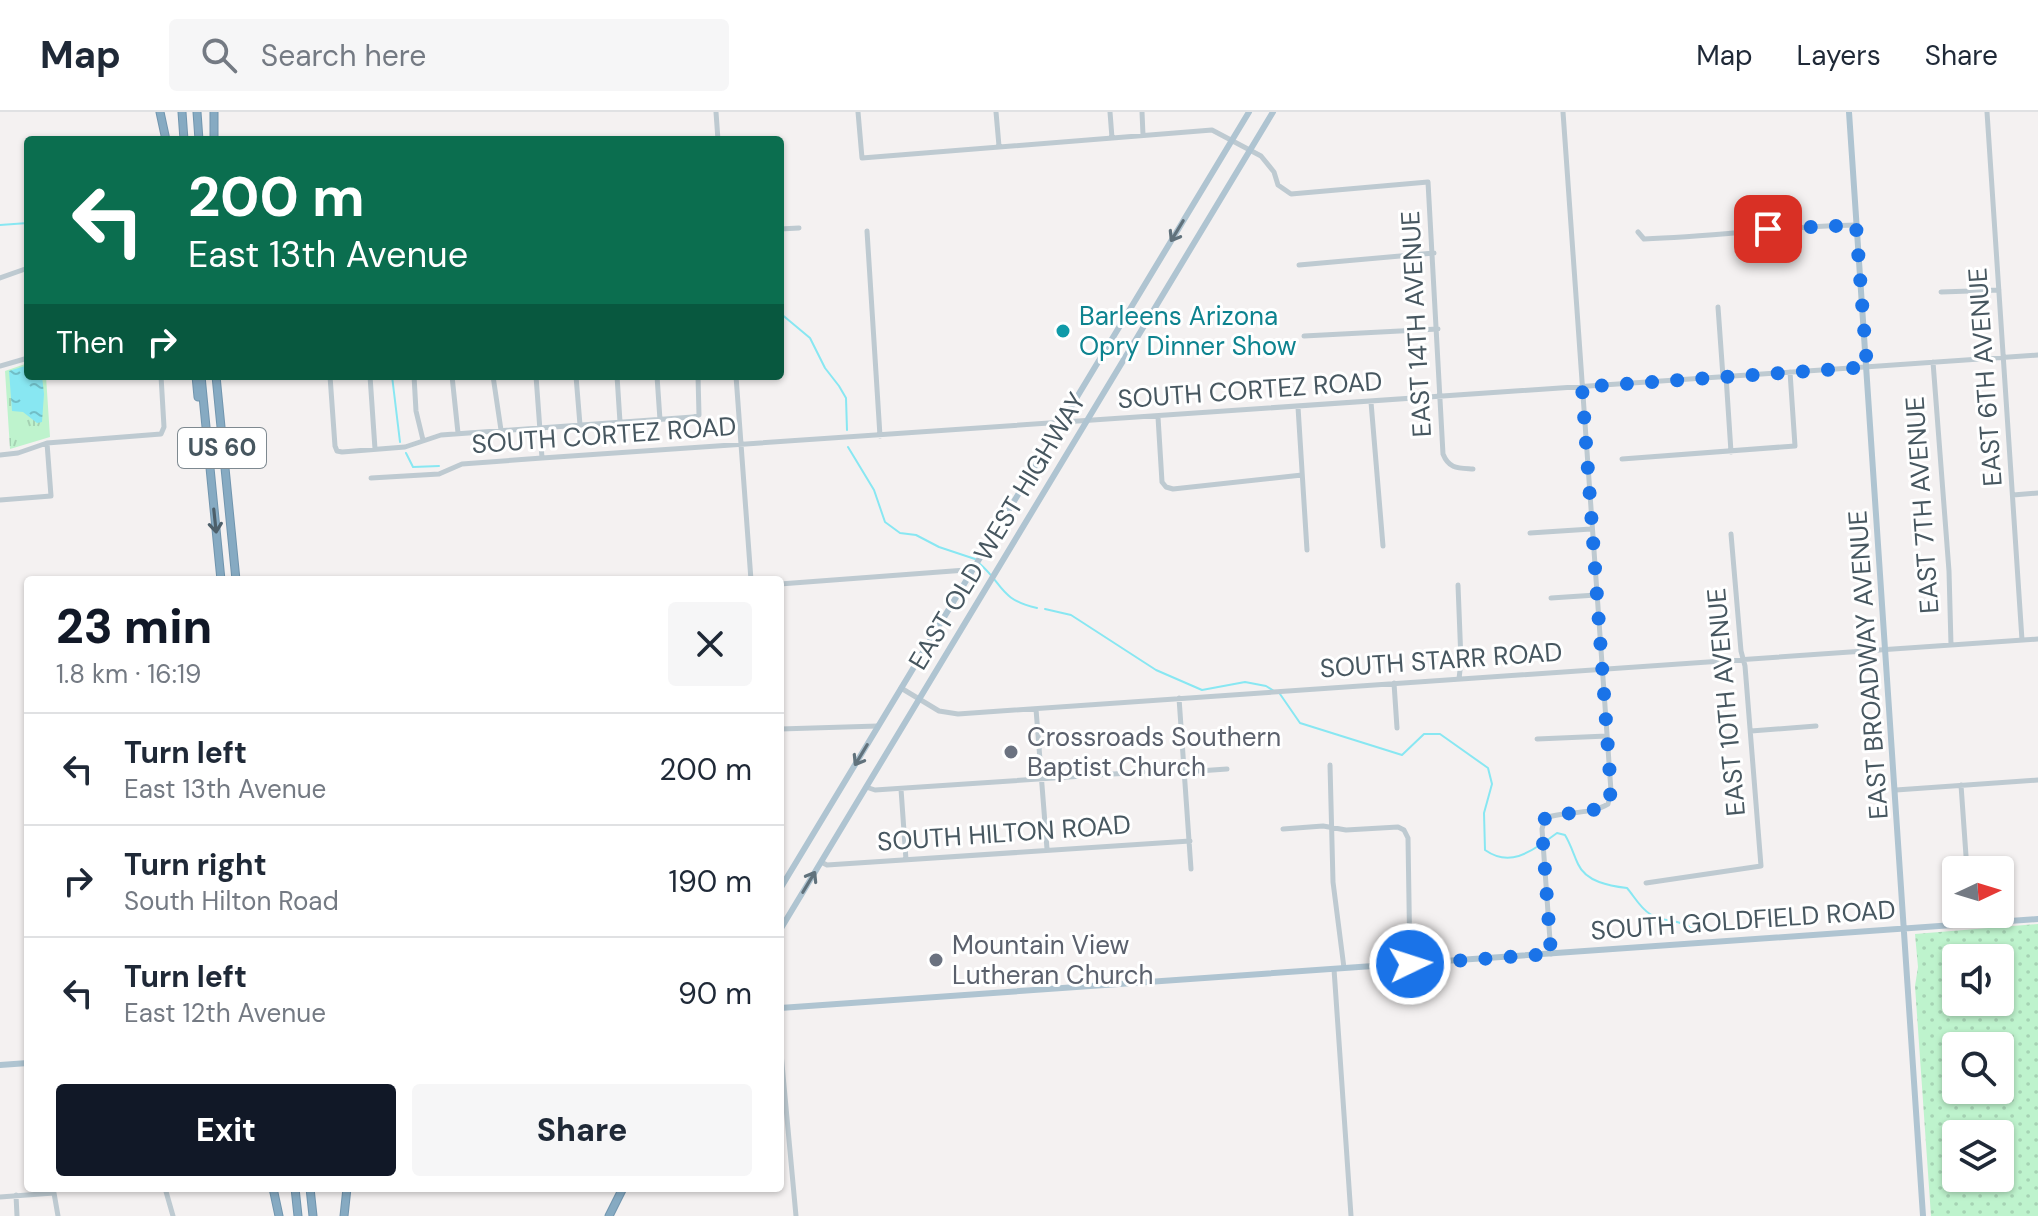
<!DOCTYPE html>
<meta charset="utf-8">
<style>
:root{--surface:#fff;--page:#f6f6f7;--text:#1f2937;--muted:#747a83;--line:#e0e1e3;--accent:#111827}
body{margin:0;font-family:"DM Sans",sans-serif;background:var(--page);color:var(--text);height:100vh;display:flex;flex-direction:column;font-size:30px;white-space:nowrap}
*{box-sizing:border-box;margin:0}
p{font-size:26px;color:var(--muted)}
.icon{flex:none;width:44px;height:44px;fill:none;stroke:currentColor;stroke-width:2;stroke-linecap:round;stroke-linejoin:round}
.map{position:relative;flex:1;overflow:hidden}
.side{position:absolute;left:24px;top:464px;width:760px;height:616px;display:flex;flex-direction:column;background:var(--surface);border-radius:8px;box-shadow:0 2px 6px #0004}
.side>*{flex:none}
.guide{position:absolute;left:24px;top:24px;width:760px;height:244px;border-radius:8px;box-shadow:0 2px 6px #0004;background:#0b6e4f;color:#fff;overflow:hidden}
.needle{width:52px;rotate:86deg}
.buttons{position:absolute;left:1942px;top:744px;display:grid;gap:16px}
.buttons a{display:grid;place-items:center;width:72px;height:72px;border-radius:8px;background:var(--surface);box-shadow:0 2px 6px #0004;font-size:40px}
.pin{position:absolute;display:grid;place-items:center;width:68px;height:68px;color:#fff;margin:-34px;border-radius:16px;box-shadow:0 4px 12px #0006}
.me{position:absolute;width:88px;margin:-44px;rotate:86deg;stroke-linejoin:round;filter:drop-shadow(0 0 6px #0008)}
.turn{display:flex;align-items:center;gap:28px;height:168px;padding:0 32px;font-size:36px}
.turn .icon{width:104px;height:104px;stroke-width:2.5}
.turn b{display:block;font-size:56px;line-height:68px}
.then{display:flex;align-items:center;height:76px;padding:0 32px;background:#0003;gap:16px;font-size:30px}
.round{display:grid;place-items:center;flex:none;width:84px;height:84px;border-radius:8px;background:var(--page)}
.head{display:flex;align-items:center;justify-content:space-between;height:136px;padding:0 32px}
h1{font-size:48px;font-weight:800;line-height:60px;color:var(--accent)}
.action{display:flex;gap:16px;margin-top:auto;padding:16px 32px}
.action a{flex:1;height:92px;border-radius:8px;background:var(--accent);color:#fff;font-size:32px;font-weight:800;line-height:92px;text-align:center}
.action a+a{background:var(--page);color:var(--text)}
ul{padding:0;list-style:none}
li{display:flex;align-items:center;gap:24px;height:112px;padding:0 32px;border-top:2px solid var(--line)}
li div{flex:1}
li b{display:block;font-size:30px}
li em{font-style:normal}
header{display:flex;align-items:center;gap:48px;box-sizing:border-box;height:112px;padding:0 40px;background:var(--surface);border-bottom:2px solid var(--line)}
header strong{font-size:38px}
nav{display:flex;gap:44px;margin-inline-start:auto;font-size:28px}
.search{width:560px;height:72px;background:var(--page);display:flex;align-items:center;gap:20px;box-sizing:border-box;padding:0 28px;border-radius:8px;color:var(--muted);font-size:30px}
.map>svg:first-child{display:block}
</style>
<header>
<strong>Map</strong>
<div class="search"><svg class="icon" aria-label="search" viewBox="0 0 24 24"><circle cx="10" cy="10" r="6"/><path d="M15 15l6 6"/></svg>Search here</div>
<nav><a>Map</a><a>Layers</a><a>Share</a></nav>
</header>
<div class="map">
<svg width="2038" height="1104" viewBox="0 0 2038 1104">
<defs>
<pattern id="grass-dots" width="8" height="8" patternUnits="userSpaceOnUse" patternTransform="scale(2)"><rect width="8" height="8" fill="#bef3cd"/><path d="M2 2h.1M6 6h.1" fill="none" stroke="#a5d2b3" stroke-width="1.8" stroke-linecap="round"/></pattern>
<pattern id="park-tufts" width="24" height="20" patternUnits="userSpaceOnUse" patternTransform="scale(2)"><rect width="24" height="20" fill="#bef3cd"/><path d="M3 7l-1-3M5 7V3M7 7l1-3M15 17l-1-3M17 17v-4M19 17l1-3" fill="none" stroke="#a5d2b3"/></pattern>
<pattern id="water-ripples" width="26" height="14" patternUnits="userSpaceOnUse" patternTransform="scale(2)"><rect width="26" height="14" fill="#88e7f2"/><path d="M2 4q2-2 4 0t4 0M15 11q2-2 4 0t4 0" fill="none" stroke="#71bec7"/></pattern>
</defs>
<rect width="100%" height="100%" fill="#f4f1f1"/>
<path fill="url(#grass-dots)" fill-rule="evenodd" d="M2038,812v292h-107l-16,-230 3,-19 -3,-33zM1956,846h44v44h-44zM1956,934h44v44h-44zM1956,1022h44v44h-44z"/>
<path fill="url(#park-tufts)" d="M28,251v13h18l4,61 -40,12 -5,-78z"/>
<path fill="url(#water-ripples)" d="M28,253v11h14l2,18 -2,28 -5,1 -14,-11 -11,-1 -3,-40z"/>
<g fill="none" stroke-linecap="round" stroke-linejoin="round">
<path stroke="#88e7f2" stroke-width="2" d="M0,113l28,-2
M780,201l30,25 15,30 14,18 7,12 1,32
M392,264l8,66
M848,335l26,43 11,32 15,11 16,2 23,12 36,12
M406,341l7,14 26,-1
M980,452c23,20 20,36 57,44
M1045,497l26,6 85,55 46,20 43,-8 21,4 8,5
M1280,582l20,29 102,32 22,-21h16l48,34 4,16 -8,29 1,37c20,14 37,7 55,-5
M1546,729l11,-8 8,2c6,10 8,18 13,29 8,18 32,22 49,24 7,8 13,20 23,26 14,9 27,4 44,15"/>
<g stroke="#7195ae" stroke-width="9">
<path id="highway" d="M160,0l6,28
M182,0l2,28
M197,0l2,28
M214,0v28
M196,264l2,21
M201,264l20,204
M216,264l20,204
M273,1076l6,28
M295,1076l3,28
M310,1076l3,28
M344,1104l3,-28
M609,1104l14,-28"/>
</g>
<path stroke="#becad1" stroke-width="5" d="M716,0l2,28
M858,0l4,46 350,-28 49,26 13,16 4,13 13,9 137,-12 15,272c6,15 15,14 30,15
M996,0l3,34
M1110,0l2,26
M1142,0l1,23
M1987,0l35,528
M780,117l19,-1
M867,119l13,205
M1638,120l6,7c71,-2 141,-13 212,-14
M1299,153l135,-12
M0,166l28,-10
M1941,180l58,-2
M1718,195l5,70
M1304,224l134,-7
M1933,250l16,209 2,74
M0,254l28,-8
M330,264l5,70 2,5 5,1 63,-5 36,-12 252,-18 6,-2 -1,-39
M370,264l5,73
M414,264l2,35 7,29
M452,264l6,57
M493,264l8,54
M536,264l6,82
M576,264l4,49
M617,264l3,46
M657,264l3,44
M736,264l15,204
M1726,264l5,76
M1371,290l12,144
M1298,295l9,143
M1158,305l4,65 4,5 7,2 129,-14
M0,343l18,-2 29,-10 114,-9 3,-7 -3,-51
M1622,347l173,-13 -5,-74
M371,366l68,-4 23,-10 80,-6 1496,-103
M2013,383l25,-2
M0,388l51,-4 -4,-53
M1530,421l61,-4
M780,472l186,-14 6,1
M1458,473l3,76 -2,18
M1551,486l45,-3
M1394,571l3,45
M901,576l38,23 19,3 1080,-75
M1179,586l12,171
M1036,597l11,140
M780,617l98,-3
M1751,619l65,-5
M1537,627l70,-3
M1330,653l3,117 11,86
M1184,660l43,-3
M1961,673l6,85
M866,675l9,3 268,-18
M901,677l5,71
M1896,678l142,-10
M1283,717l40,-3 23,4 52,-3 6,3 4,8 2,126
M821,750l6,3 363,-24
M1646,771l115,-17 -16,-200 -4,-15 -10,-117
M1551,842l-9,-125 3,-11c20,-7 45,-3 63,-14l3,-13 -48,-679
M1334,857l17,247
M780,930l16,174
M165,1076l8,28
M16,1083l1,21
M0,1085l54,-4 4,23"/>
<path stroke="#afc4d1" stroke-width="6" d="M1849,0l74,1104
M780,777l469,-777
M780,818l493,-818
M780,896l1258,-89
M0,953l28,-2"/>
<use href="#highway" stroke="#86aac2" stroke-width="7"/>
</g>
<defs><path id="oneway-shaft" d="M-6 0H5M1.5-3L5.5 0L1.5 3" fill="none" stroke-width="1.6" stroke-linecap="round" stroke-linejoin="round" transform="scale(2)"/></defs>
<g stroke="#61727c">
<use href="#oneway-shaft" transform="translate(1177 119) rotate(121)"/>
<use href="#oneway-shaft" transform="translate(861 643) rotate(121)"/>
<use href="#oneway-shaft" transform="translate(809 770) rotate(-59)"/>
</g>
<use stroke="#4d5f6a" href="#oneway-shaft" transform="translate(215 409) rotate(84)"/>
<g fill="none" stroke-linecap="round" stroke-linejoin="round">
<path stroke="#1a73e8" stroke-width="14" stroke-dasharray="0 25.2" d="M1410,852l141,-10 -9,-125 3,-11c20,-7 45,-3 63,-14l3,-13 -29,-404 285,-20 -11,-142 -88,4"/>
</g>
<circle fill="#0f9aa8" stroke="#fff" stroke-width="3" cx="1063" cy="219" r="8"/>
<g fill="#6b7280" stroke="#fff" stroke-width="3">
<circle cx="1011" cy="640" r="8"/>
<circle cx="936" cy="848" r="8"/>
</g>
<g text-anchor="middle" stroke-width="6" stroke-linejoin="round" paint-order="stroke">
<rect fill="#fff" stroke="#7e8990" stroke-width="2" x="178" y="316" width="88" height="40" rx="6"/>
<g font-size="24" font-weight="bold" fill="#475760">
<text x="222" y="344">US 60</text>
</g>
<g font-size="26" fill="#0d838f" stroke="#fff" text-anchor="start">
<text x="1079" y="213">Barleens Arizona<tspan x="1079" dy="30">Opry Dinner Show</tspan></text>
</g>
<g font-size="26" fill="#475760" stroke="#fff">
<text transform="translate(1416 212) rotate(-93)" y="9">EAST 14TH AVENUE</text>
<text transform="translate(1985 265) rotate(-94)" y="9">EAST 6TH AVENUE</text>
<text transform="translate(1250 278) rotate(-4)" y="9">SOUTH CORTEZ ROAD</text>
<text transform="translate(604 323) rotate(-4)" y="9">SOUTH CORTEZ ROAD</text>
<text transform="translate(1922 393) rotate(-94)" y="9">EAST 7TH AVENUE</text>
<text transform="translate(997 419) rotate(-59)" y="9">EAST OLD WEST HIGHWAY</text>
<text transform="translate(1441 548) rotate(-4)" y="9">SOUTH STARR ROAD</text>
<text transform="translate(1868 553) rotate(-94)" y="9">EAST BROADWAY AVENUE</text>
<text transform="translate(1726 590) rotate(-95)" y="9">EAST 10TH AVENUE</text>
<text transform="translate(1004 721) rotate(-4)" y="9">SOUTH HILTON ROAD</text>
<text transform="translate(1743 808) rotate(-4)" y="9">SOUTH GOLDFIELD ROAD</text>
</g>
<g font-size="26" fill="#5b616d" stroke="#fff" text-anchor="start">
<text x="1027" y="634">Crossroads Southern<tspan x="1027" dy="30">Baptist Church</tspan></text>
<text x="952" y="842">Mountain View<tspan x="952" dy="30">Lutheran Church</tspan></text>
</g>
</g>
</svg>
<div class="buttons">
<a><svg class="needle" viewBox="-14 -14 28 28"><path d="M0-13l5 13h-10z" fill="#e53935"/><path d="M0 13l5-13h-10z" fill="#747a83"/></svg></a>
<a><svg class="icon" aria-label="sound" viewBox="0 0 24 24"><path d="M4 9h4l5-4v14l-5-4H4zM17 9q2 3 0 6"/></svg></a>
<a><svg class="icon" aria-label="search" viewBox="0 0 24 24"><circle cx="10" cy="10" r="6"/><path d="M15 15l6 6"/></svg></a>
<a><svg class="icon" aria-label="layers" viewBox="0 0 24 24"><path d="M12 4l9 5-9 5-9-5zM3 14l9 5 9-5"/></svg></a>
</div>
<div class="pin" style="left:1768px;top:117px;background:#d93025"><svg class="icon" aria-label="arrive" viewBox="0 0 24 24"><path d="M6 21V4h12l-3 4 3 4H6"/></svg></div>
<svg class="me" style="left:1410px;top:852px" viewBox="-20 -20 40 40"><circle r="17" fill="#1a73e8" stroke="#fff" stroke-width="3"/><path d="M0-11L8 9 0 5-8 9z" fill="#fff"/></svg>
<div class="guide">
<div class="turn"><svg class="icon" aria-label="left" viewBox="0 0 24 24"><path d="M17 20v-9H6M10 6l-5 5 5 5"/></svg><div><b>200 m</b>East 13th Avenue</div></div>
<div class="then">Then<svg class="icon" aria-label="right" viewBox="0 0 24 24"><path d="M7 20v-9h11M14 6l5 5-5 5"/></svg></div>
</div>
<section class="side">
<div class="head"><div><h1>23 min</h1><p>1.8 km · 16:19</p></div><a class="round"><svg class="icon" aria-label="close" viewBox="0 0 24 24"><path d="M6 6l12 12M18 6L6 18"/></svg></a></div>
<ul>
<li><svg class="icon" aria-label="left" viewBox="0 0 24 24"><path d="M17 20v-9H6M10 6l-5 5 5 5"/></svg><div><b>Turn left</b><p>East 13th Avenue</p></div><em>200 m</em></li>
<li><svg class="icon" aria-label="right" viewBox="0 0 24 24"><path d="M7 20v-9h11M14 6l5 5-5 5"/></svg><div><b>Turn right</b><p>South Hilton Road</p></div><em>190 m</em></li>
<li><svg class="icon" aria-label="left" viewBox="0 0 24 24"><path d="M17 20v-9H6M10 6l-5 5 5 5"/></svg><div><b>Turn left</b><p>East 12th Avenue</p></div><em>90 m</em></li>
</ul>
<div class="action"><a>Exit</a><a>Share</a></div>
</section>
</div>
